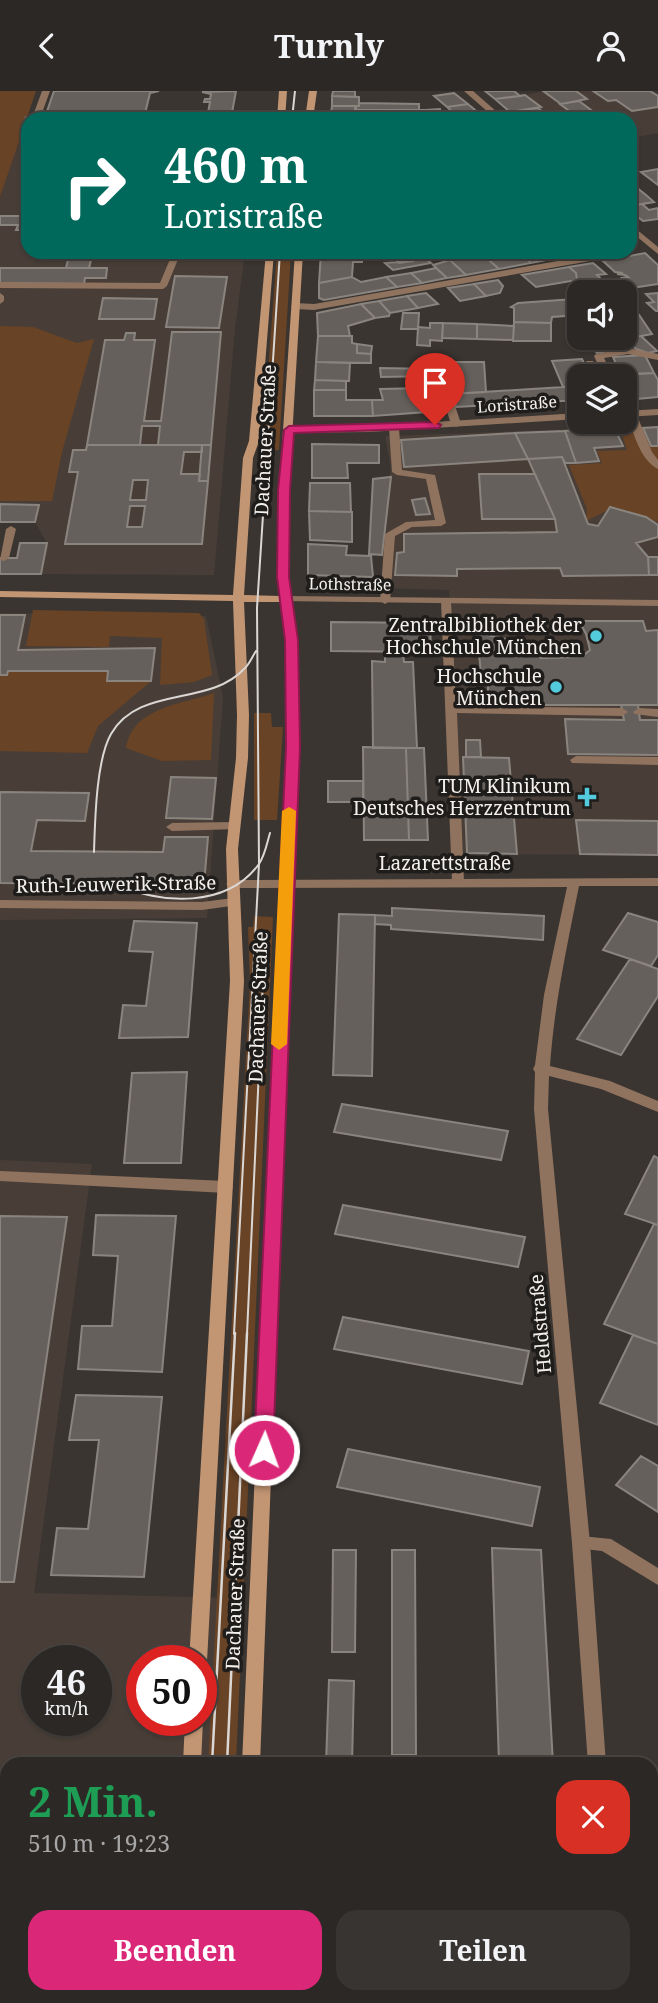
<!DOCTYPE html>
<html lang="de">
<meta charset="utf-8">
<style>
:root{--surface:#2c2825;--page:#383432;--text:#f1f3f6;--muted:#a6a6a7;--line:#484442;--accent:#db2777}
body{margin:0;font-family:"Noto Serif",serif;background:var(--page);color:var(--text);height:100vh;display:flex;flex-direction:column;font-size:26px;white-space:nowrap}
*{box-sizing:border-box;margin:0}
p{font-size:23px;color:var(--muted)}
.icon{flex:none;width:38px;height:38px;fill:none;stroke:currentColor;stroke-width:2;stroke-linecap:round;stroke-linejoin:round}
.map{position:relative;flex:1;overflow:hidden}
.details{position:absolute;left:0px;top:1666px;width:658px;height:247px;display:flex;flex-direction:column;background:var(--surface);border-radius:21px 21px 0 0;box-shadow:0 2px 5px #0004,0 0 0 2px var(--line)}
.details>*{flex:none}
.hud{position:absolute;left:21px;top:21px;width:616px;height:147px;border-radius:21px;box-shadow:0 2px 5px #0004,0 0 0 2px var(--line);background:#00695c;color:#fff;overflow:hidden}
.tools{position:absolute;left:567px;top:189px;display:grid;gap:14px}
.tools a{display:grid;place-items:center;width:70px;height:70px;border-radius:14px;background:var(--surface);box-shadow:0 2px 5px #0004,0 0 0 2px var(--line);font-size:35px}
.speed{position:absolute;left:21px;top:1554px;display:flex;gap:14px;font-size:35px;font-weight:700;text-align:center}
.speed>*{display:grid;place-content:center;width:91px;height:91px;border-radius:50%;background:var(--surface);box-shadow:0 2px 5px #0004,0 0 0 2px var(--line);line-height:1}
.speed small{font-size:18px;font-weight:400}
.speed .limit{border:10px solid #d22;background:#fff;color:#111}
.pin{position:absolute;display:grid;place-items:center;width:60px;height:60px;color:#fff;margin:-72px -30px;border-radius:50% 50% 50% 0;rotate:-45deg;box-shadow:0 0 7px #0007}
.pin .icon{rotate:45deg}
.me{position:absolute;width:77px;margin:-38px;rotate:2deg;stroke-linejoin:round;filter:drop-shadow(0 0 5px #0008)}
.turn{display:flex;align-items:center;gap:24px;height:147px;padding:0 28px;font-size:32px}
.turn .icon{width:91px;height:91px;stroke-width:2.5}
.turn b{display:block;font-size:49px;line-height:60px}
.round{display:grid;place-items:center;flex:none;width:74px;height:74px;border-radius:21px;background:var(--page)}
.head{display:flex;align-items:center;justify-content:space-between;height:119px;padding:0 28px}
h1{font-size:42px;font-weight:700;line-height:52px;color:#1e9e55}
.button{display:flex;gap:14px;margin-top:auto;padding:14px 28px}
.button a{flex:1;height:80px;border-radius:21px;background:var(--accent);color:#fff;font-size:28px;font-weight:700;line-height:80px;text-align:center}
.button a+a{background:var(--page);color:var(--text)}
header{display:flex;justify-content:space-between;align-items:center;height:91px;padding:0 28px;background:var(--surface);font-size:32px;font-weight:700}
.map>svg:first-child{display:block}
</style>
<header><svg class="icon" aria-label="back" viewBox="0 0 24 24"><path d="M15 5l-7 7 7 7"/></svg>Turnly<svg class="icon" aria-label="person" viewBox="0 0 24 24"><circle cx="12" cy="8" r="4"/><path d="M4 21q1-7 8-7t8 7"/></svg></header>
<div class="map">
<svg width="658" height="1912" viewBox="0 0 658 1912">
<rect width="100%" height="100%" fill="#3a3531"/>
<path fill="#483e37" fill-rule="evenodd" d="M545,0h105l8,5v37l-21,4 -7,-6v-12h-78l-27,-24z
M24,30h4v131h217l-10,76 -21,247 -173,-1 6,-31 -12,-21 4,-17 -39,-1v-307z
M658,335v429l-196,-1 -13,-264 -64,-2 -5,-60 11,-60 -6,-32z
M0,522l206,3 17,81 -16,221 -207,2z
M0,1069l92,4 -58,429 200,5 -8,166h-219v191h-7zM37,1570h59v59h-59zM142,1570h59v59h-59z"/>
<path fill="#694325" d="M0,0h36l-36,106z
M277,161h14l-12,198 -20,1 4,-13z
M0,235l33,1 44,16 17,-4 -32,113 -10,49h-52z
M643,337l8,18h7v76l-44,-15 -28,14 1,-12 -18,-44 33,-2 -5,-12 30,-1 -6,-19z
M33,519l166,3 5,6 8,56 -18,7 -34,3 2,-47 -52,-2 -1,11 -83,-1z
M8,580h100l-1,10h44l-53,45 -11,27 -87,-2v-76z
M214,602l-3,67 -49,1 -36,-13c7,-41 54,-43 88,-55z
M254,622h17l1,14h11l-6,93h-23z
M254,825l19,1 -37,847h-28l42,-781 -2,-56h5z"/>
<path fill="#66605c" stroke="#8a847f" stroke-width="2" fill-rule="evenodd" d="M54,0h105l-9,2 -6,25 -120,3 2,-4h19z
M236,0l-5,27h-24l3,-16h-6l1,-3h5l1,-5 -9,-2z
M333,0h22v6l-23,-1z
M485,0h29l6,5 -25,3z
M543,0h33l11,8 -26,5z
M593,0h57l8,5v11l-26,4 -16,-11 -8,1z
M454,2l14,11 -21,3 -13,-11z
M525,4l16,12 -31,5 -15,-13z
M332,5l27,1v9h-27z
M579,10l16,12 -19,3 -16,-12z
M359,12l60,1v6h-64v-4h4z
M468,13l13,11 -21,4 -13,-12z
M332,15h23l4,8 -28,-1z
M538,17l14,11h-34l-8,-7z
M440,18l1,10h-14l-1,-9z
M359,19h67v6l-63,-1z
M603,20l10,8h-31l-4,-3z
M331,22l28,1v5h-29z
M658,78v16l-17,-13z
M636,96l10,8 8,7 -24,4v-17z
M642,113l7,6 9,-2v11l-15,2 -13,-10v-5z
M0,125h28v14h-12l2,-5h-18z
M70,161h23l-4,16h-23z
M321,161h38l3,2v8h-9l-1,15 -33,6z
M388,161h29l4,3 -8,6 -14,2z
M492,161h27l12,11 -32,6 -17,-15z
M519,161h56l3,2 -47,9z
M645,162l13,12v19l-26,4 -10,-10 6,-1 -3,-2 -8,-1 6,-1 -8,-1 -12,-11z
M482,163l17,15 -33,6 -16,-15z
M421,164l10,8 -38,7 -8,-7 28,-2z
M450,169l16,15 -19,3 -14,-13z
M593,172l13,11 -9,1 11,11 -18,3 -13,-9 -1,-7 -7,-6z
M569,176l7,6 1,7 -41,7 -14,-12z
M0,177h107l-1,10h-21l-1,6 -84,-1z
M436,177l11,10 -25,5 -11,-10z
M411,182l11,10 -25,4 -11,-10z
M175,185l52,1 -8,51 -53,-1z
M352,186l9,5 25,-5 11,10 -73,13 -5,-2v-15z
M498,189l5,6 -3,7 -14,3 -12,-12z
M474,193l12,12 -26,5 -12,-13z
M426,202l12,11 -20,4 -11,-12z
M658,202v18h-2l-9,-8 7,-1 -8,-8z
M625,203l27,40 -43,8 -3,-4h19z
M407,205l11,12 -28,5 -11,-12z
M103,207l54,1 -3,20h-55z
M574,208l5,16 -27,2 -1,6 -37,-1v-14l-3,-1 7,-4z
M379,210l11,12 -1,3 -14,2 -14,-14z
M361,213l14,14 -27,8 2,10h-32l-1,-23z
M403,222h16l-1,16h-17z
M514,231l37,1v18h-38z
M430,232h13l-1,18 -12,-1v6l-13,-1 1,-18 12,1z
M443,232l34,1v15l-35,-1z
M477,233l37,2 -1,14 -36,-1z
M172,241h49l-10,113h-53l2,-19h-18l-2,19h-53l18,-105h19l2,-7h9l-1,7h21l-11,81h17z
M318,245h34v7l5,1v9l14,1v9l-55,-1z
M641,245l16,15 -9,2 -12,-4 -10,-10z
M626,248l8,8 -37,6 -8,-8z
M357,253l15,2 -1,8 -14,-1z
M645,264l9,18 -33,2 -8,-18z
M582,268l8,17h-11v10l-16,1 -11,-26z
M316,271l34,1 -1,18 -34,-1z
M452,271h32l2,30 -34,2z
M380,277l52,1v7l-51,1z
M654,282l4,7v17l-21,2 -11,-25z
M315,289l31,1v9h-32z
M579,295v14l-123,7 -4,-13z
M427,297l3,9h-8l5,15 -54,4 -1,-16h11l-3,-11z
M314,299h32v10h26l1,16h-59z
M614,336l9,19 -29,2 5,13 -23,2 -11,-32z
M658,336v19h-7l-8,-18z
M565,340l11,32h-11l-3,-6 -34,2 -13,-26z
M515,342l13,26 -124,8 -3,-27z
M312,353l67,1v18h-32l1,15h-36z
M87,354h115v7h-18l-3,22h19l-1,7h9l-6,63h-137l13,-72h-9l4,-22h13zM133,389h15l-2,20h-16zM130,415h15l-3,21h-15z
M202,354h9l-3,36h-9z
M562,366l26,67 10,2 12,-19 36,10 12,8v12l-22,6 12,14 1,18 -86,1 -3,-8 -103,1v7l-62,-1 2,-22 7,-1v-18l153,-2 -2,-13 -27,-60z
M479,383h56l20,45h-73z
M391,386l-9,78 -13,-1 4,-75z
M310,392h40l1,29 -42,-1z
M425,407l5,16 -14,1 -4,-15z
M0,413l39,1 -4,17h-35z
M309,420l43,1v30l-42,-2z
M20,452h27l-6,31h-41v-16h17z
M308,453l39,2 -1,9 25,1 2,21 -65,-2z
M648,466h10v18h-9z
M0,524h25l-7,35 137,-2 -4,33h-44l1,-10h-100l-1,4h-7z
M579,530h64l3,10 12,-1v75h-155l-1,-8h-14v-13h-6l-5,-51 39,8 12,5 13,12 40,-1 9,-7 -4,-16z
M331,531l99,1 1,29 -100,-1z
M385,561h18l1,10h9l4,86h-44l-1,-87 13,1z
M621,614h17l2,15h18v35l-90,-1 -3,-35 59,1z
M466,649h14l1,17h-15z
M363,656l43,1 3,92h-45z
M406,657h18l4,92h-19z
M463,666l46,1 8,96 -50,-1z
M171,686l45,1 -4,41 -46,-1z
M328,690h35v21h-35z
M0,701l89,1 -4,28 -48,-1 -6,31 132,1 2,-15h43l-4,48 -204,-2z
M576,729l82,1v34l-78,-1z
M392,817l152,8 -1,24 -152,-11v-4l-16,-1v-9l17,1z
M628,822l30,9v33l-7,11 -48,-16z
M339,823l36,1 -3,161 -39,-1z
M134,830l63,2 -9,114 -69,1 4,-33 23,1 7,-54 -24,-1z
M630,868l28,10v27l-37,59 -44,-16z
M187,981l-6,91h-57l8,-90z
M342,1013l166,27 -7,29 -167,-28z
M654,1065l4,2v67l-33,-11z
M343,1114l182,32 -7,30 -183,-33z
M96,1124l80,1 -14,156 -84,-3 4,-43h30l6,-70 -25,-1z
M0,1125l67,1 -53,365h-14z
M654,1133l4,1v119l-54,-20z
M343,1226l186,34 -7,33 -188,-35z
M633,1244l25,9v81l-58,-22z
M76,1304l86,2 -18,180 -93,-2 6,-47 31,1 11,-89h-30z
M348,1358l192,38 -8,39 -195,-39z
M641,1365l17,10v46l-42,-27z
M492,1457l49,2 12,214h-54z
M333,1459h23l-1,102h-23z
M392,1459h23l1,205h-24z
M329,1589l25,1 -2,83h-26z
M0,1890h7v16h108l-1,6h-114z
M454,1906h137v6h-136z"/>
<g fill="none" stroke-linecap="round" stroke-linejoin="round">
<path fill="#90735e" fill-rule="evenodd" d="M42,0h8l-8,22 -4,2 -4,-2z
M173,161h8l-14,34 -4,3 -163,-1v-6l160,1z
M199,161h75v1l-4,3 -67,-1z
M0,202l4,3v5l-4,3z
M628,257l30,6v6l-30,-6 -24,4 9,18h-10l-9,-20 2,-2z
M446,268l5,3 -1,28 11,34 -5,3 -5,-3 -11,-34 1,-28z
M587,270h6l8,15h-10l-6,-13z
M631,319l5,3 16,39 6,8v9c-19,-10 -24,-37 -32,-56z
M394,334l5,3 3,42 33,5 11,48 -5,3 -29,1 -17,9 -5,65 -5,3 -5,-3 5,-67 21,-12 29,-2 -9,-41 -29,-4 -5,-3 -3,-44z
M11,435l5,3 -7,29 -5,3 -4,-1 6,-31z
M446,507l5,3 5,105 166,2 6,4 -6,4 -165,-3 7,169 -6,4 -6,-4 -11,-281z
M639,617l19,1v8l-23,-3 -2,-2z
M576,665l82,1v8l-86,-2 -2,-3z
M234,731l4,1 2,3 -2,3 -66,2 -6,-4 6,-4z
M233,807l7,4 -2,3 -36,5 -202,-2v-8l202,2z
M0,1080l226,10 5,2 2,4 -2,4 -5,2 -226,-12z
M581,1445l30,3 47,29v17l-56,-34 -27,-3 -3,-5 3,-5z"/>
<path fill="#90735e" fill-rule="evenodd" d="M464,0h9l32,28h-9z
M630,133l28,23v7l-28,-23z
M609,161h19l-4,3 -310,55 -19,-1 -4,-3 4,-3 19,1z
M658,318v6l-33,2v-6z
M579,322v6l-210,13 -80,1 -5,-3 5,-3 80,-1z
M286,505l372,4v6l-376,-5v-4z
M658,787v8h-79c-12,60 -25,120 -29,180l60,15 48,20v11l-57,-23 -52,-13 -1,33 42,434 16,221h-18l-16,-221 -38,-434 1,-37 -2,-3 2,-4 9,-70 23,-108 -335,1 -6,-4 6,-4z
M651,1866h7v20h-7z"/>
<path fill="#c29573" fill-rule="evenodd" d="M279,0h8l-2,28h-8z
M309,0h8l-4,28h-8z
M266,161h8l-15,189 -6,17 -9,137 36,1 -2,-19 1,-87 16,-238h8l-14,238 -1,87 10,63 1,107 -39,1017h-18l45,-1017 -1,-107 -5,-38h-37l5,113 -1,43 -10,91 6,132 -37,680 -6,7v-7h-12l41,-680 -4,-132 10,-91 1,-43 -4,-114 -233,-4v-6l233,4 10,-137 6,-17z
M201,1624l2,5 -2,44h-18l2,-44h16z
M168,1906h20v6h-20z
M232,1906h20v6h-20z"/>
<path stroke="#dbd7d4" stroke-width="2" d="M292,28l3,-28
M94,761c1,-30 2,-92 17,-118 28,-49 98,-27 133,-65 5,-4 8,-12 12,-18
M117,793c44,21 110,24 142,-20 6,-9 8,-21 11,-31
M234,1243l25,-470 -2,-256 23,-356
M247,1243l18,-397"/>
<path stroke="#dbd7d4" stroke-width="2.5" d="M212,1673l23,-431
M227,1673l20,-431
M200,1906v6
M215,1912l1,-6"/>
</g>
<path fill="#db2777" stroke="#8e194d" stroke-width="2" d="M435,331l6,3 -2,3 -145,5 -4,57 -1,87 9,63 2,107 -27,703 -3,5 -6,3 -7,-3 -3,-5 32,-703 -1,-107 -8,-63 1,-87 6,-60 5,-4z"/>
<path fill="#f59e0b" d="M289,716l7,4 -9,233 -8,6 -8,-6 11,-233z"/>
<g fill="#53cbdc" stroke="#1f1d1b" stroke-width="2.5">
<circle cx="596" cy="545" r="7"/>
<circle cx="556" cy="596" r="7"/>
<path d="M583.5 695.5h7v7h7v7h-7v7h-7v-7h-7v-7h7z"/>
</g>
<g text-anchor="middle" stroke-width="7" stroke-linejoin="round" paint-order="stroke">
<g font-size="16" fill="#f3f0ed" stroke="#1f1d1b">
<text transform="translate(517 313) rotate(-4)" y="6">Loristraße</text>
<text transform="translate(350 493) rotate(1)" y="6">Lothstraße</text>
</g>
<g font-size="19" fill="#f3f0ed" stroke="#1f1d1b">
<text transform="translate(265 349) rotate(-87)" y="7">Dachauer Straße</text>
<text x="445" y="779">Lazarettstraße</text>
<text transform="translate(116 793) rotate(-1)" y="7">Ruth-Leuwerik-Straße</text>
<text transform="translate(258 916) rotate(-88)" y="7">Dachauer Straße</text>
<text transform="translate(540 1233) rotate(-95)" y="7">Heldstraße</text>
<text transform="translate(235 1503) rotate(-88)" y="7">Dachauer Straße</text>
</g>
<g font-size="19" fill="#f3f0ed" stroke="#1f1d1b" text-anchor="end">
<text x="582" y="541">Zentralbibliothek der<tspan x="582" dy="22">Hochschule München</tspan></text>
<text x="542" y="592">Hochschule<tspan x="542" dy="22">München</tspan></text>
<text x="571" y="702">TUM Klinikum<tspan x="571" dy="22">Deutsches Herzzentrum</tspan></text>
</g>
</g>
</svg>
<div class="tools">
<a><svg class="icon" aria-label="sound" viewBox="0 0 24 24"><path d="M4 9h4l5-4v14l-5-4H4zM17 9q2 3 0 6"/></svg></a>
<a><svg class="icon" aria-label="layers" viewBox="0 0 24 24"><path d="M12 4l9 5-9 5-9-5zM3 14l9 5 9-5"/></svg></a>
</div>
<div class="speed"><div>46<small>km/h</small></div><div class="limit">50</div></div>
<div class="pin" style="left:435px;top:334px;background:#d93025"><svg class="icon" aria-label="arrive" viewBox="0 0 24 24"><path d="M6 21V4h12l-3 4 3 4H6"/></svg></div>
<svg class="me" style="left:264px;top:1359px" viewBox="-20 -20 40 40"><circle r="17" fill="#db2777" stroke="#fff" stroke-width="3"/><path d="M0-11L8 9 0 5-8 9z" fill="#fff"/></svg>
<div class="hud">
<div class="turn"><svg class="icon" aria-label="right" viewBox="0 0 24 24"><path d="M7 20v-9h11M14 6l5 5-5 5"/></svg><div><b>460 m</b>Loristraße</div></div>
</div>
<section class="details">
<div class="head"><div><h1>2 Min.</h1><p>510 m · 19:23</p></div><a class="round" style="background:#d93025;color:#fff"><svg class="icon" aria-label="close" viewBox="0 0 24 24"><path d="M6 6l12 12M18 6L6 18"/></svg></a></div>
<div class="button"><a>Beenden</a><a>Teilen</a></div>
</section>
</div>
